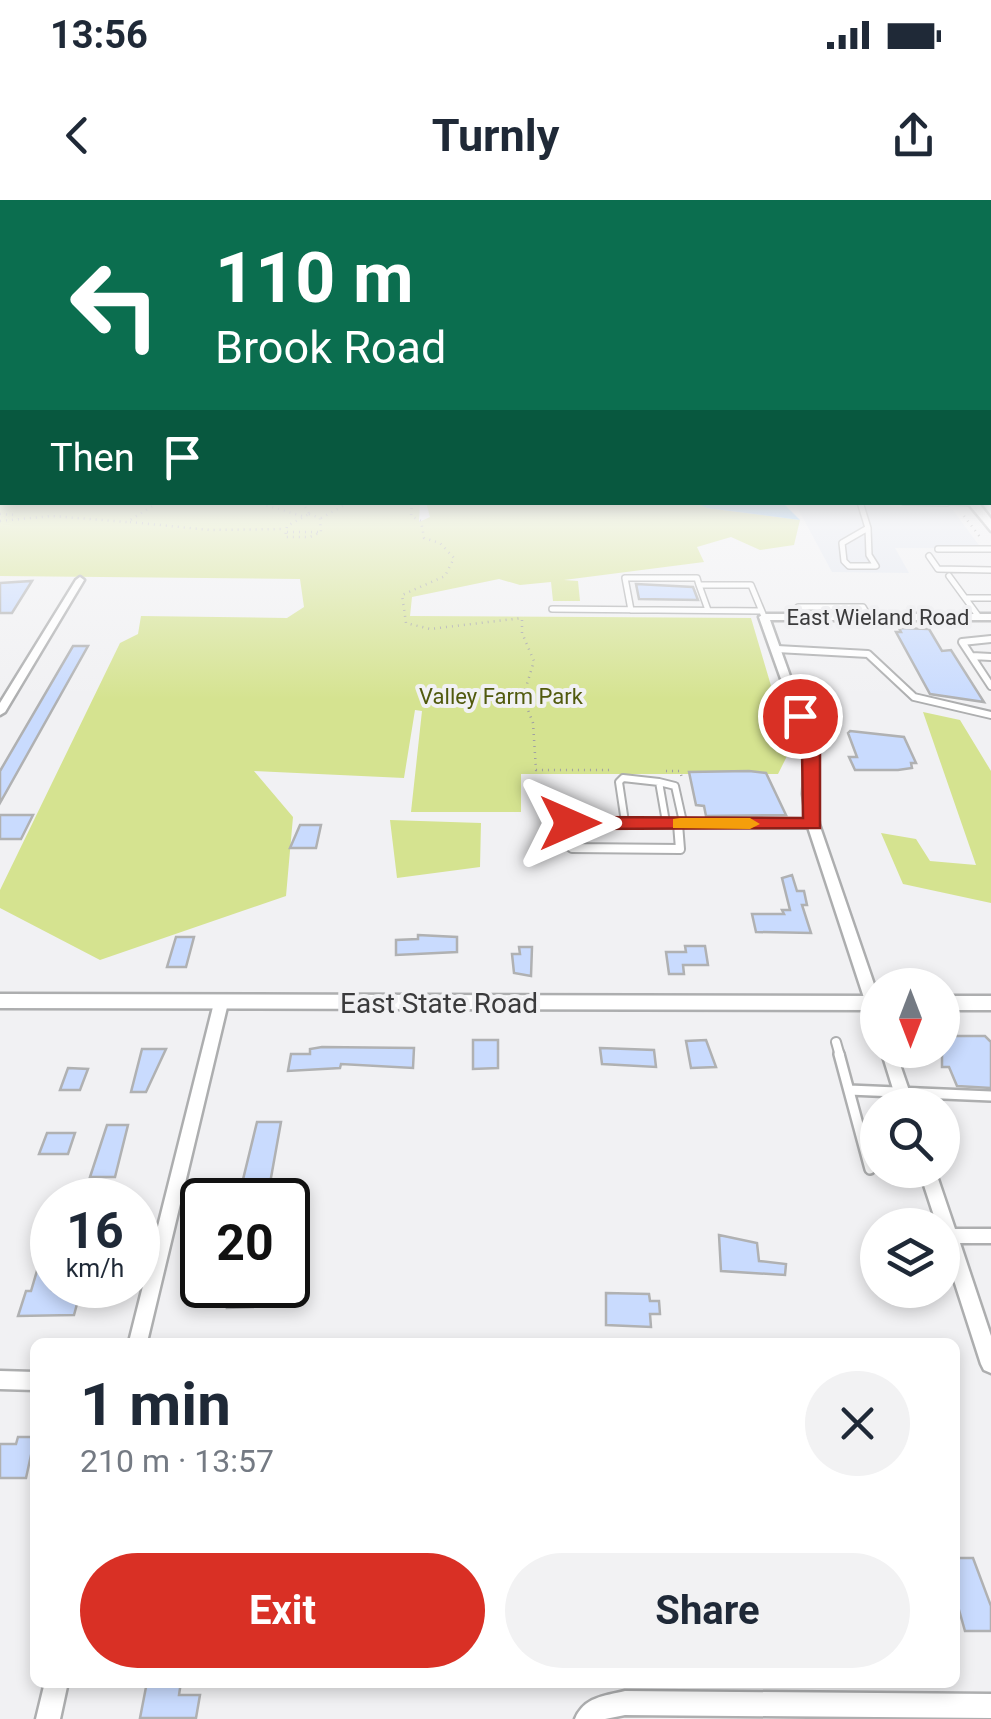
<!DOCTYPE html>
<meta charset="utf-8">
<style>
:root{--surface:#fff;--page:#f2f2f3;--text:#1f2937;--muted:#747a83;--accent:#d93025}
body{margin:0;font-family:Roboto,sans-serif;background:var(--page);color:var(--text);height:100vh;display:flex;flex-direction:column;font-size:38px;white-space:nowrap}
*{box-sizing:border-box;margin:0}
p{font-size:32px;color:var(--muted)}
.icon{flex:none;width:55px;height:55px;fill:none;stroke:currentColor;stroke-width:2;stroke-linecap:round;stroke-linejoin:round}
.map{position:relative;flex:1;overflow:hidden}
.details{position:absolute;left:30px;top:1138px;width:930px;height:350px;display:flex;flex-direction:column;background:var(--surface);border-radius:15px;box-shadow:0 5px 15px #0003}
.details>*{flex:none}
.top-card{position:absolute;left:0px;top:0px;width:992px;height:305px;box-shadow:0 5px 15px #0003;background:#0b6e4f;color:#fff;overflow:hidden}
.needle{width:65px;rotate:180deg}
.tools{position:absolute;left:860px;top:768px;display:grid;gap:20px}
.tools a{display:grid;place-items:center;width:100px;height:100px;border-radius:50%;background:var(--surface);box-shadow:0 5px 15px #0003;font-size:50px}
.speed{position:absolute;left:30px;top:978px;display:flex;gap:20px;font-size:50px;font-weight:700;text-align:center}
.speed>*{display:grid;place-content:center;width:130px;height:130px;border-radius:50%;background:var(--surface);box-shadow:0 5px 15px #0003;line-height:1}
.speed small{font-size:25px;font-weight:400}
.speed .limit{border:5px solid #111;border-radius:15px;background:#fff;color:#111}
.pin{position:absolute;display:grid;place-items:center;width:85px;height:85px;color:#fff;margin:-42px;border:5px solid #fff;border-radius:50%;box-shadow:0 2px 10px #0007}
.me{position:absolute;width:110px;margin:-55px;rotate:90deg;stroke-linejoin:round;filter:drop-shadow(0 0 8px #0008)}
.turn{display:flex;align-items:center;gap:35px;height:210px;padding:0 50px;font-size:45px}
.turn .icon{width:130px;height:130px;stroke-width:2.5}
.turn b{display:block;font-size:70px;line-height:85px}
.then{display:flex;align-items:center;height:95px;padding:0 50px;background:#0003;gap:20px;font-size:38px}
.round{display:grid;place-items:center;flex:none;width:105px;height:105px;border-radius:52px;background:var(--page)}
.head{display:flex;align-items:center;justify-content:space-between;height:170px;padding:0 50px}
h1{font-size:60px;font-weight:700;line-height:75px}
.cta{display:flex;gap:20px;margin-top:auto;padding:20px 50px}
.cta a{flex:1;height:115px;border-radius:60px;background:var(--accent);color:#fff;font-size:40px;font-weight:700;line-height:115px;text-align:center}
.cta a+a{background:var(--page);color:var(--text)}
.status{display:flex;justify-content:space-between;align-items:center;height:70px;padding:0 50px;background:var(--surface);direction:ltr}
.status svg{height:28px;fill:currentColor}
header{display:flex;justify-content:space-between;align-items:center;height:130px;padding:0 50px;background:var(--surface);font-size:45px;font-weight:700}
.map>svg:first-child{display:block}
</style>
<div class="status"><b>13:56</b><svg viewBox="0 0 49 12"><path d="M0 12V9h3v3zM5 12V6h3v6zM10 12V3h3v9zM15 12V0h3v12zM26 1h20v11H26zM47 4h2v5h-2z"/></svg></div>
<header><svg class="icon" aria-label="back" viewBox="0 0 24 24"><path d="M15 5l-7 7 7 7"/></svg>Turnly<svg class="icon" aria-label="share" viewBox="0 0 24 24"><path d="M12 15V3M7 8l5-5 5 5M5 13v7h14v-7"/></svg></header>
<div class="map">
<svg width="991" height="1519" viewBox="0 0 991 1519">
<rect width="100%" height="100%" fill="#f1f1f3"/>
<path fill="#e3e7f0" d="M887,302l5,7h60l29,39h-86l14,25 -77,-1 -37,-69z"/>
<path fill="#d5e390" d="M0,287l2,15 418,1 -1,19 11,-5 -4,-15h270l11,6 93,12 -6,25 -34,5 -29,-13 -34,10 7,15 -140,18 14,1 2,20h-27l-2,-19 -31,3 -21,-6 -87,18 -2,19 341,2 39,132 -12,24h-257v38h-110l11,-101 -7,-1 -11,68 -150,-7 39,46 -7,79 -186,64 -100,-52v-18l120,-247 18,-9 3,-18 146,2 17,-11 -4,-28 -300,-3z
M923,512l37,8 31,51v132l-88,-19 -22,-51 35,6 14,22 46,4z
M390,620l91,3 -1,44 -83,11z"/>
<path fill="#85c9ff" d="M696,303h87l17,17 -93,-12z"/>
<path fill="#c9dbfe" stroke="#b0b1b2" stroke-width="2.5" d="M32,381l-20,32h-12v-30z
M636,384l57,3 5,13 -59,-1z
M899,428l30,1 13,22 9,-1 33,52 -54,-8 -34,-62h5z
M73,446h15l-88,157v-32z
M850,531l54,6 12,26h-5l1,5 -14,2h-43l-6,-13h8l-9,-24z
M749,571l17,2 20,42 -80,1 -2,-10 -8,-1 -7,-33z
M0,615h33l-12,24h-21z
M300,625h21l-5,23h-26z
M792,675l5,16h7l3,14h-5l9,28 -55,-1 -4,-18h32l-2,-4h8l-8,-32z
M418,735l39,2v15l-61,3v-15l22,-1z
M176,737h18l-8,30h-19z
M685,746h20l3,19h-25l1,9h-15l-3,-22h20z
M519,747h13l-1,29 -17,-3 -2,-19h8z
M942,836h43l6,6v46l-34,-2 -8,-19h-7z
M473,840h25v28l-25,1z
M706,840l10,27 -25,1 -5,-27z
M322,847l92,1 -1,20 -72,-4 -1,4 -52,3 3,-17h19v-5z
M600,848l54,2 2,17 -54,-3z
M142,849h24l-20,43h-15z
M68,868l20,1 -8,21h-20z
M257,922h24l-14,78h-29z
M107,925h21l-13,52h-25z
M47,933h28l-7,21h-29z
M49,1030h3v60l29,-1 -7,26 -56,1 8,-25h5z
M719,1035l38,8 2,18 27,3 -1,11 -64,-4z
M230,1087h26l-3,20 -26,1z
M606,1093l43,1 1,7h9l1,13h-10l1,13 -45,-2z
M18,1237h17l-9,41h-26v-34h16z
M955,1358h18l18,48v25h-26l-6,-21h-4z
M147,1482h34l-2,13h21l-4,23h-56z"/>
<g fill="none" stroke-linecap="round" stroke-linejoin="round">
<g stroke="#adaeaf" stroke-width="8">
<path id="lane-far3" d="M860,302l8,26
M904,302l43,1
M947,302l25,1
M868,328l1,27 7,11h-27l-5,-5 -2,-18z
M938,349h53
M929,356l9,13 53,1
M949,376l30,41
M699,385l9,25
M966,398h25
M552,409l209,2
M631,410l-6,-32h72l2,7h52l12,29
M803,417l-5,-10h65l6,10"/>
</g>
<g stroke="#adaeaf" stroke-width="10">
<path id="lane-far2" d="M991,439l-29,3 29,44
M777,449l91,5 46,43 77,18
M972,456l19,1
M659,582l16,4 8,36
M625,622l-6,-40 4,-4 36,4 7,40"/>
</g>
<g stroke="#adaeaf" stroke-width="12">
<path id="lane-far1" d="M682,620l1,4
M678,624l2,25 -108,-1 -6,-5 -2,-16 6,-4 243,1
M836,842l4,14"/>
</g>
<g stroke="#adaeaf" stroke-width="14">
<path id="lane" d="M839,854l31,115
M849,890l142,6"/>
</g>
<g stroke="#adaeaf" stroke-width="5">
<path id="street" d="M0,297h2v5h-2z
M80,377l4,3 -79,132 -5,3v-12l76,-123z
M764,414h227v6h-221l46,129 -1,45 4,30 59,172v28l-7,-5 -64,-195 -4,-30 3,-45 -47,-132z
M221,798l7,5 -81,339h-18l85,-339z
M881,850h14l19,55h-16z
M919,970h16l20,59h36v14h-31l31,93v37l-7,-3 -3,-6 -39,-121v-18h-5z
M0,1171l35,1v18l-35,-1z
M45,1482h23l-8,37h-24z
M625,1491l366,3v24l-366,-3 -20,4h-30c9,-22 29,-23 50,-28z"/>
</g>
<g stroke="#adaeaf" stroke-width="5">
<path id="secondary" d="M967,302h11l13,17v12z
M0,794l878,2v14l-878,-2z
M942,796h49v14h-49z"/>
</g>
<path stroke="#a1a1a2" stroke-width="2.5" stroke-dasharray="1 5" stroke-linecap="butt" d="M255,302l47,14
M302,302l7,11
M412,302l-1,14 10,5 3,17 16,5 14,15 -9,18 -43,19 4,28 24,6 92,-11
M0,314l15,1
M309,314l11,4 1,14 -11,5h-25l2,-11z
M964,316l16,21
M321,318l29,-16
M0,321l52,-5 75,6 32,-20
M130,322l80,8 75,-1
M287,332h32
M522,420v13l12,28 -11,36 10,26 3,47h77
M666,571h14l2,7"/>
<use href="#lane-far3" stroke="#fff" stroke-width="5"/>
<use href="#lane-far2" stroke="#fff" stroke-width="6"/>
<use href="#lane-far1" stroke="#fff" stroke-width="8"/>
<use href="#lane" stroke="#fff" stroke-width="9"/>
<use href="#street" fill="#fff" fill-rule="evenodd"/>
<use href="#secondary" fill="#fff" fill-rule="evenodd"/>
</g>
<linearGradient id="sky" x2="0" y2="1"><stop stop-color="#80bcf1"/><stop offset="0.57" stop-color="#f9f9fa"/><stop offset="1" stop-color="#f9f9fa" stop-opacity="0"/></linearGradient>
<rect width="991" height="500" fill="url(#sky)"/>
<path fill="#d93025" stroke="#8d1f18" stroke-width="2.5" d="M800,511l8,5 12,33v79l-250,1 -10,-6 10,-6 233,1 -1,-69 -11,-33z"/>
<path fill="#f59e0b" d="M680,618h70l10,6 -10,5 -77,-1v-9z"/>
<g text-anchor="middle" stroke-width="8" stroke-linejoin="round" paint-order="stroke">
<g font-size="22" fill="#3b3b3c" stroke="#f1f1f3">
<text x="878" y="425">East Wieland Road</text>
</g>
<g font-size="22" fill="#515a0e" stroke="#f1f1f3">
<text x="501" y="504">Valley Farm Park</text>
</g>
<g font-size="28" fill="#3b3b3c" stroke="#f1f1f3">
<text x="439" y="813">East State Road</text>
</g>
</g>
</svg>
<div class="tools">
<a><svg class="needle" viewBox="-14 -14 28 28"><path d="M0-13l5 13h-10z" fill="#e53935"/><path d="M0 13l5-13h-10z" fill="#747a83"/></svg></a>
<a><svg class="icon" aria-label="search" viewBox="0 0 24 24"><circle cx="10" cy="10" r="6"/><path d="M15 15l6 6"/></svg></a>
<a><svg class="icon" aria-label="layers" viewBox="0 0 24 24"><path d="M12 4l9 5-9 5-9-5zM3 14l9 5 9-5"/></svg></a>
</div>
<div class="speed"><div>16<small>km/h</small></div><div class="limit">20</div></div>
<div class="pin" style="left:800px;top:516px;background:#d93025"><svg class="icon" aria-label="arrive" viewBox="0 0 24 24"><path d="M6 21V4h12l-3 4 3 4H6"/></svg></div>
<svg class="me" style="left:570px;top:623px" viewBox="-20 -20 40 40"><path d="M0-17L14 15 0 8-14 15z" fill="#d93025" stroke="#fff" stroke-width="4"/></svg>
<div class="top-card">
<div class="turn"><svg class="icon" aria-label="left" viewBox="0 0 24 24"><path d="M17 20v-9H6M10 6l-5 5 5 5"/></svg><div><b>110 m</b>Brook Road</div></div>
<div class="then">Then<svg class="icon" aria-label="arrive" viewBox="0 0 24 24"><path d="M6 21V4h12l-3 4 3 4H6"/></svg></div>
</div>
<section class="details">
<div class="head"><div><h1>1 min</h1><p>210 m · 13:57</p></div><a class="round"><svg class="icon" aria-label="close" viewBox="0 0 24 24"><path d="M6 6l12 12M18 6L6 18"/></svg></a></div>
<div class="cta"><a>Exit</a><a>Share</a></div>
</section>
</div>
